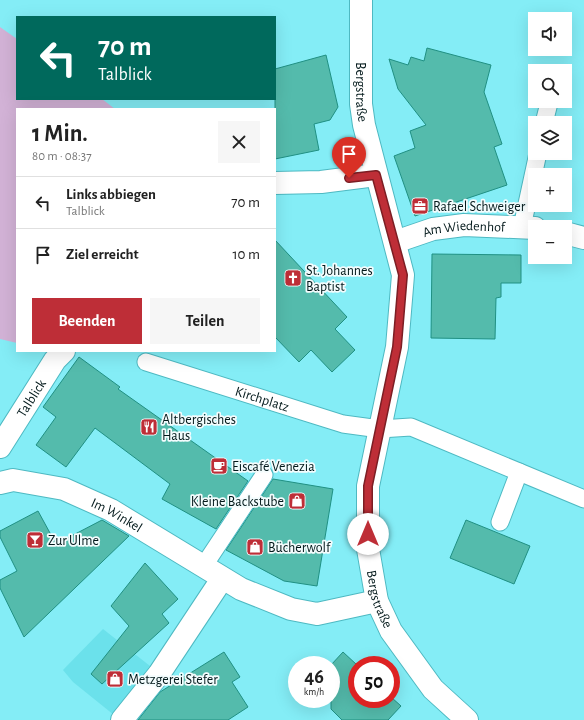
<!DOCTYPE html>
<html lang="de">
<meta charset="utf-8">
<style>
:root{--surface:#fff;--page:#f6f6f6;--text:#222;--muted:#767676;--line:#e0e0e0;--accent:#be2e37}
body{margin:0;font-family:"Alegreya Sans",sans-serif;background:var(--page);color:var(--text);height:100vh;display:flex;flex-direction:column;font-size:15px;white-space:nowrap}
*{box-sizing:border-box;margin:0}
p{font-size:13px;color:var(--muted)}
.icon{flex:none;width:22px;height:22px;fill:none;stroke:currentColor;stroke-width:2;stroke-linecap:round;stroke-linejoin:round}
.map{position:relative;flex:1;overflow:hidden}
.sheet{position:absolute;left:16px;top:108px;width:260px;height:244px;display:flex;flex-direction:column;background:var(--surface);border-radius:0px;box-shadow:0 4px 16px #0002}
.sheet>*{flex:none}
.hud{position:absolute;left:16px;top:16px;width:260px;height:84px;border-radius:0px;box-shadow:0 4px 16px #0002;background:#00695c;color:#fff;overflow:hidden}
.tools{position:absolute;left:528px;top:12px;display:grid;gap:8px}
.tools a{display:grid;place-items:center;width:44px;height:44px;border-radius:0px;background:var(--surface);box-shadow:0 4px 16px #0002;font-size:20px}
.speed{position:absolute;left:288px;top:656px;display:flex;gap:8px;font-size:20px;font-weight:700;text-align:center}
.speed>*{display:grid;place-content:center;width:52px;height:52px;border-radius:50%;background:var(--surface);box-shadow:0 4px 16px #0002;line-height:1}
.speed small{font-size:10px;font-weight:400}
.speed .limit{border:6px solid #d22;background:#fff;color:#111}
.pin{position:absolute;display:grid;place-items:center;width:34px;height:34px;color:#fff;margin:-41px -17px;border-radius:50% 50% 50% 0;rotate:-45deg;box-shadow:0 0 4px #0007}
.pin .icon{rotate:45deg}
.me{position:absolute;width:44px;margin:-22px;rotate:0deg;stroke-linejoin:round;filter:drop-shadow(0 0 3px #0008)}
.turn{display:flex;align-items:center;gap:14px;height:84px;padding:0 16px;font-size:18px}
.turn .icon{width:52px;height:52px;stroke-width:2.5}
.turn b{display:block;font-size:28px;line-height:34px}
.round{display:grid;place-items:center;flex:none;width:42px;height:42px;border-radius:0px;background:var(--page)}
.headline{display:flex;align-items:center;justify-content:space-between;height:68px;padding:0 16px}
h1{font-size:24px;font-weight:700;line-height:30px}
.action{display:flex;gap:8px;margin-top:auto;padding:8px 16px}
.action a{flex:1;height:46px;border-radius:0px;background:var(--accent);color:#fff;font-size:16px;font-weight:700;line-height:46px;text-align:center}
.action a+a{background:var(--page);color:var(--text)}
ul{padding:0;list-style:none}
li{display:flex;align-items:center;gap:12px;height:52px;padding:0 16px;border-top:1px solid var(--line)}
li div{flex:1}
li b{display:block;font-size:15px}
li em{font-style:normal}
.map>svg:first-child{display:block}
</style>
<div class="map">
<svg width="584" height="720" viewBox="0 0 584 720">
<rect width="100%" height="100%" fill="#84edf6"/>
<path fill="#6be1eb" d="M103,629l47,37 -36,49 -41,-33 -10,-12z"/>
<path fill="#d2b2d6" d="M0,27l17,12v60h85l13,10h-98v234l-17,-4z"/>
<path fill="#54bbac" stroke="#209083" d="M427,48l64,17 -7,27 18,52 -8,3 13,38 -92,31 -21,-60 21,-8 -5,-17 16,-6 -28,-36 -9,-30 19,6 3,-8 13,4z
M326,55l12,52 -8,13 -16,4 5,26 -44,9v-90z
M275,240l72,77 -12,12 20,21 -23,22 -21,-22 -12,12 -24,-25z
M432,254l89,1v28h-20v14l-5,1 -1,41 -64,-1z
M79,357l41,30 -2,2 130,92 -32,48 -54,-30 8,-15 -75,-56 -29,39 -30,-22 20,-28 -13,-10z
M273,479l60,10 -16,97 -33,-5 -58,-31z
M38,511l18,33 46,-24 27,16 -105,101 -24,-49v-8l17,-9 -17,-34v-6z
M466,520l64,26 -16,38 -64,-26z
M145,563l33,36 -16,15 7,9 -67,61 -11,-10 38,-48 -18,-20z
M224,652l16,25 -8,5 16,25 -20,13h-90l22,-28z
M343,652l14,13v34h34v-2l10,9 -13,14h-46l-11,-11v-44z"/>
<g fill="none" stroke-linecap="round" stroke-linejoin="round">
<g stroke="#4eb9c2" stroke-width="19">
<g id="service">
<path d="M544,123l5,-20"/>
<path d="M522,227l16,-74"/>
<path id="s1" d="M146,362l197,62 37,5 31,-2 173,72"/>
<path d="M500,522l19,-50"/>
<path d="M203,567l61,-92"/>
</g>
</g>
<g stroke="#4eb9c2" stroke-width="24">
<g id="minor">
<path d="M275,183l46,-1 55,-7"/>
<path d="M565,233l19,5"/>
<path id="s2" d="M395,242l38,-13 31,-4 71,3"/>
<path id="s3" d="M0,447l55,-87 9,-9"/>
<path id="s4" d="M0,483l13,-3 51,9 47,21 130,79 50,20 26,5 60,-13"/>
<path d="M122,720l37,-46 63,-95"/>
</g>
</g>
<g stroke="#4eb9c2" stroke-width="24">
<g id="secondary">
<path id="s5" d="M361,0v104l3,21 39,150 -6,72 -29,139v63l9,52 14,30 42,58 34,31"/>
</g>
</g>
<use href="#service" stroke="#fff" stroke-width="17"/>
<use href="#minor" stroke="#fff" stroke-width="22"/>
<use href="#secondary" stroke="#fff" stroke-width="22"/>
</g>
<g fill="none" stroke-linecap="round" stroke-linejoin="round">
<g stroke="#7c1e24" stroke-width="10">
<path id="route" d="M349,178l27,-3 27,100 -6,72 -29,139v48"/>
</g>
<use href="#route" stroke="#be2e37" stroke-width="7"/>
</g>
<defs>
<g id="office-square" transform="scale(0.9)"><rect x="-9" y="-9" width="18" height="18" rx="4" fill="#be2e37" stroke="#f3fcfd"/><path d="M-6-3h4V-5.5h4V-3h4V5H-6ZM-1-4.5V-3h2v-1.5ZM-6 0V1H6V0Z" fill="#fff"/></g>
<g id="church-square" transform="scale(0.9)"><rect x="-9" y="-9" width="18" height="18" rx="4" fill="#be2e37" stroke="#f3fcfd"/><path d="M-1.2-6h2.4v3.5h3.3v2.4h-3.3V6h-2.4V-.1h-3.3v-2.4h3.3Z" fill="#fff"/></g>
<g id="restaurant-square" transform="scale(0.9)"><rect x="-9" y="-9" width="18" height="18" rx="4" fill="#be2e37" stroke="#f3fcfd"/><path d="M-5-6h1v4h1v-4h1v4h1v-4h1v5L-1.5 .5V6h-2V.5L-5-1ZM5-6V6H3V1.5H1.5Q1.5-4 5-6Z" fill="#fff"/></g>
<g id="cafe-square" transform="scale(0.9)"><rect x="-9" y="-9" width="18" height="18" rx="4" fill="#be2e37" stroke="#f3fcfd"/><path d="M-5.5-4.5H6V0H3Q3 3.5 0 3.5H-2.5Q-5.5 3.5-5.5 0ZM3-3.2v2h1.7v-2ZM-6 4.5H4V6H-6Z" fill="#fff"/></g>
<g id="shop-square" transform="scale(0.9)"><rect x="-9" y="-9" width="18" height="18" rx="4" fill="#be2e37" stroke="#f3fcfd"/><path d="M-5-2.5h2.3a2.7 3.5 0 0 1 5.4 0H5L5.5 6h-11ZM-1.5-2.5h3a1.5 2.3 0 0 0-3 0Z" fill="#fff"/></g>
<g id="bar-square" transform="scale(0.9)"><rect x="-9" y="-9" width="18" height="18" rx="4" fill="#be2e37" stroke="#f3fcfd"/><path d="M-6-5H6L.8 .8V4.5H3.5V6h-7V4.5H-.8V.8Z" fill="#fff"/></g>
</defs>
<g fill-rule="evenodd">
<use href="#office-square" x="420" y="206"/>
<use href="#church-square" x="293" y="278"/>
<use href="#restaurant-square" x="149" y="427"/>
<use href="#cafe-square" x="219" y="466"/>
<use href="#shop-square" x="297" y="501"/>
<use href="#bar-square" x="35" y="540"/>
<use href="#shop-square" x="255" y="547"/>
<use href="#shop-square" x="115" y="679"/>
</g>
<g text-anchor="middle" stroke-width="3.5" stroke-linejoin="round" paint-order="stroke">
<g font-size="14" fill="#03191b" stroke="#f3fcfd">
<text dy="5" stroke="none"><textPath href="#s5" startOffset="92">Bergstraße</textPath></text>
<text dy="5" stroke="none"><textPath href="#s2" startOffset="71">Am Wiedenhof</textPath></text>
<text dy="5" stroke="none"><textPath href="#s3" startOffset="58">Talblick</textPath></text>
<text dy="5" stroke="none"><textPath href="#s1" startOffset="122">Kirchplatz</textPath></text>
<text dy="5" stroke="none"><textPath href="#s4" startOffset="124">Im Winkel</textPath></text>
<text dy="5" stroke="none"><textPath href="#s5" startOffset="609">Bergstraße</textPath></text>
</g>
<g font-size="14" fill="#03191b" stroke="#f3fcfd" text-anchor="start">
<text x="433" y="211">Rafael Schweiger</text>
<text x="306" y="275">St. Johannes<tspan x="306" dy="16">Baptist</tspan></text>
<text x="162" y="424">Altbergisches<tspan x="162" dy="16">Haus</tspan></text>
<text x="232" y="471">Eiscafé Venezia</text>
<text x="284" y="506" text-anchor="end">Kleine Backstube</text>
<text x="48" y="545">Zur Ulme</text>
<text x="268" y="552">Bücherwolf</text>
<text x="128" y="684">Metzgerei Stefer</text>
</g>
</g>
</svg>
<div class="tools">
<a><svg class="icon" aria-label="sound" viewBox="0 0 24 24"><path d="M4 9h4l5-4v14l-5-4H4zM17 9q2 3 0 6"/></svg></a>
<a><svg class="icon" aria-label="search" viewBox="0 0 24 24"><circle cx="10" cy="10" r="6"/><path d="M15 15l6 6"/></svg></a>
<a><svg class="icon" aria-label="layers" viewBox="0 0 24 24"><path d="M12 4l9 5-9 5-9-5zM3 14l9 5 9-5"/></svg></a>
<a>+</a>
<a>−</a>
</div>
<div class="speed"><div>46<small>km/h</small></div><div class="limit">50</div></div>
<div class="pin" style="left:349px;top:178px;background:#d93025"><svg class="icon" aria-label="arrive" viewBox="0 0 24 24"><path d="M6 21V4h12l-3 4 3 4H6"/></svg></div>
<svg class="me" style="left:368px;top:534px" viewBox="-20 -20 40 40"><circle r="19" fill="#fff"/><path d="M0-13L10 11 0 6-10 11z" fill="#be2e37"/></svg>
<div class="hud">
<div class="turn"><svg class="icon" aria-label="left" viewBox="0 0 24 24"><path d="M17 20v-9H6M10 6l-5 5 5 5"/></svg><div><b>70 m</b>Talblick</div></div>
</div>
<section class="sheet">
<div class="headline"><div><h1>1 Min.</h1><p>80 m · 08:37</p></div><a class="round"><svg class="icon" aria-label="close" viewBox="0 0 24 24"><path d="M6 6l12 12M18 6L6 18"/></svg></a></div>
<ul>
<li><svg class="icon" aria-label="left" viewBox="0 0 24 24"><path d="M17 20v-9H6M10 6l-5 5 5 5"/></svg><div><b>Links abbiegen</b><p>Talblick</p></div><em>70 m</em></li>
<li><svg class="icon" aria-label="arrive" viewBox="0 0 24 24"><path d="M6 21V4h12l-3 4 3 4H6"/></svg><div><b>Ziel erreicht</b></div><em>10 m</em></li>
</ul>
<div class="action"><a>Beenden</a><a>Teilen</a></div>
</section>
</div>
